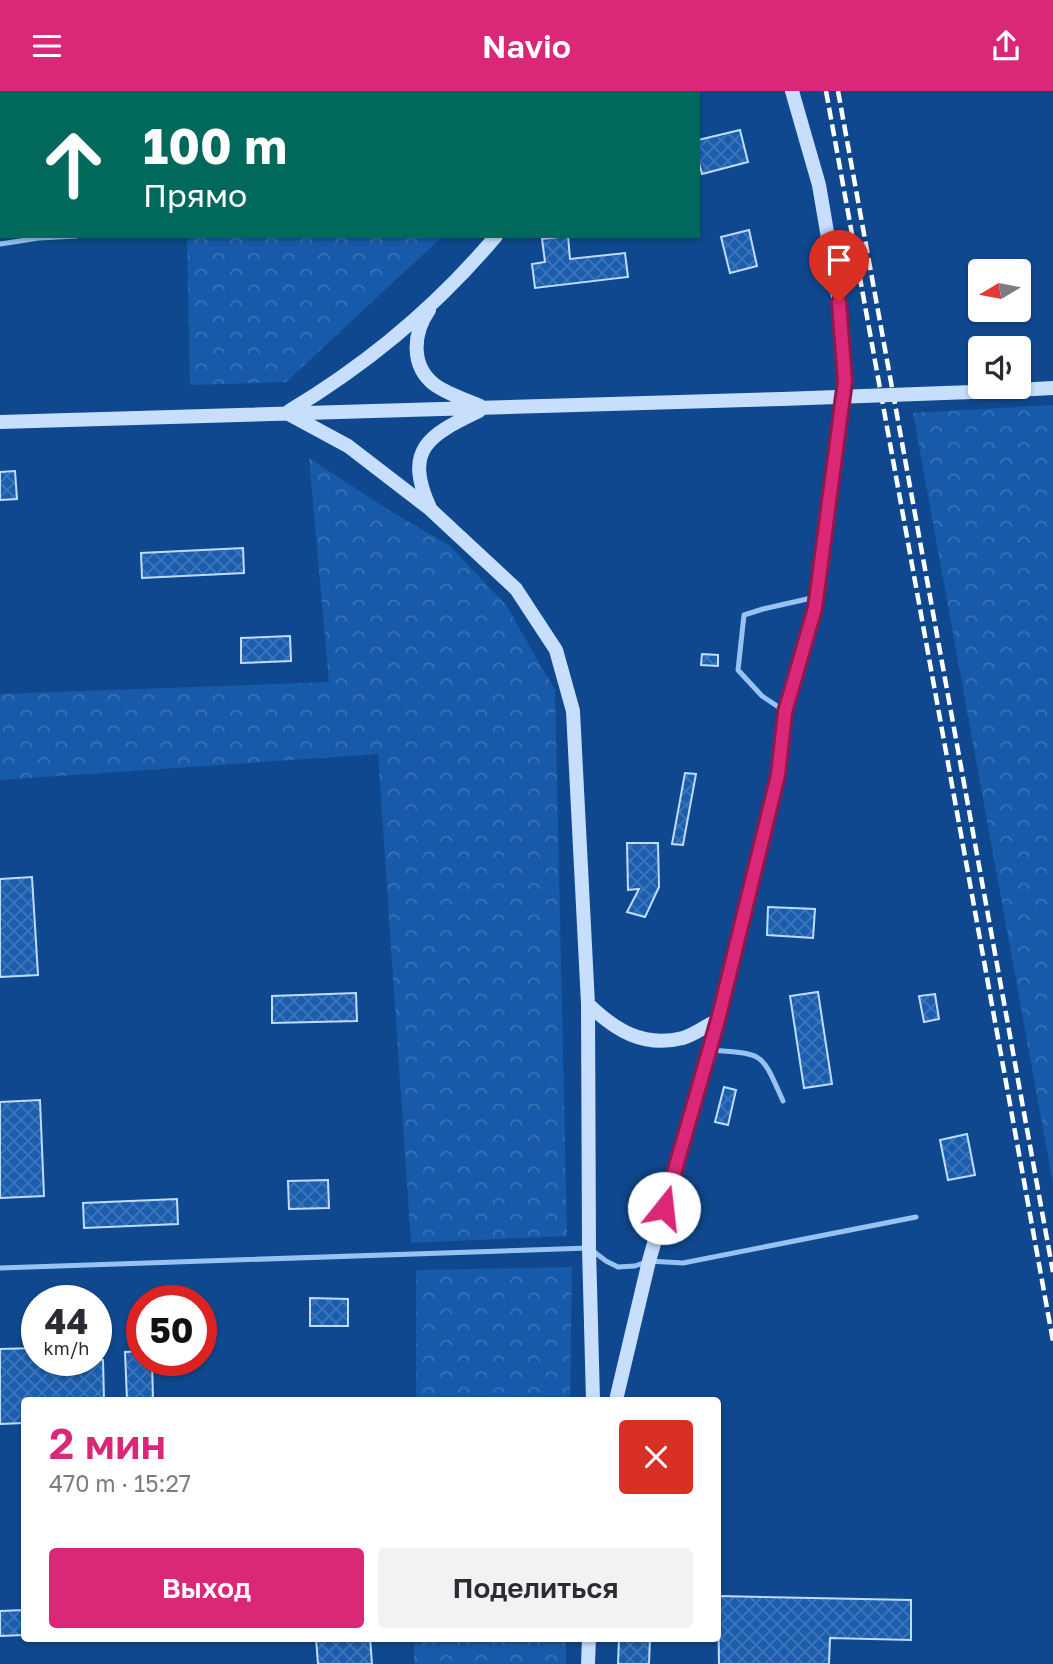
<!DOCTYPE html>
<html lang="ru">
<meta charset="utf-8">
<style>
:root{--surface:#fff;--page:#f2f2f3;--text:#2b2b33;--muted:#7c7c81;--accent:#db2777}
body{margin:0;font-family:"Golos Text",sans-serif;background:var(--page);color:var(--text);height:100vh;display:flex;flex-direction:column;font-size:26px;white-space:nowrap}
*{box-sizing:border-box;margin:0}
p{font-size:23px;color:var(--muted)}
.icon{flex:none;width:38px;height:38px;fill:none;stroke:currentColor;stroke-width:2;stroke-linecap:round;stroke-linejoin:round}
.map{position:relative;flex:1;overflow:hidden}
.sheet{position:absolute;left:21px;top:1306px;width:700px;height:245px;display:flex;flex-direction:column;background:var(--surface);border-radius:7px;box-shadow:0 2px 5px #0004}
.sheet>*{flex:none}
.hud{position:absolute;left:0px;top:0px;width:700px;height:147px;box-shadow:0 2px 5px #0004;background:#00695c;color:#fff;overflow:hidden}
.needle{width:46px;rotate:260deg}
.tools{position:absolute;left:968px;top:168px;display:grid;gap:14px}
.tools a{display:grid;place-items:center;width:63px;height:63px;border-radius:7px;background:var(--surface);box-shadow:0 2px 5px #0004;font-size:35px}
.speed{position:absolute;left:21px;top:1194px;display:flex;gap:14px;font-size:35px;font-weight:700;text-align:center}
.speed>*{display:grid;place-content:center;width:91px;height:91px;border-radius:50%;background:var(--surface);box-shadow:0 2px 5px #0004;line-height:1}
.speed small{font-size:18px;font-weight:400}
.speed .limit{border:10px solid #d22;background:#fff;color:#111}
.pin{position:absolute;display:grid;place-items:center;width:60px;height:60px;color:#fff;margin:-72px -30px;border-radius:50% 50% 50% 0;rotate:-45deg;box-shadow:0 0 7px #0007}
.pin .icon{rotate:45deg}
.me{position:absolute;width:77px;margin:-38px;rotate:16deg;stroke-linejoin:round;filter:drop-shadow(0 0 5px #0008)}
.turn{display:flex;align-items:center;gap:24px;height:147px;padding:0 28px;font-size:32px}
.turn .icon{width:91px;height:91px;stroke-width:2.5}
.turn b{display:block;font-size:49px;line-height:60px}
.round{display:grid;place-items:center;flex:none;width:74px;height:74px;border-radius:7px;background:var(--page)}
.head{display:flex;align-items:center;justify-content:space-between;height:119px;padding:0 28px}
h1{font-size:42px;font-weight:600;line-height:52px;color:var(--accent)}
.cta{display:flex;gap:14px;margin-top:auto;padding:14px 28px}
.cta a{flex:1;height:80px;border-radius:7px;background:var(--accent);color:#fff;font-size:28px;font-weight:600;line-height:80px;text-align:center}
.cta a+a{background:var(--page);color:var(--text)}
header{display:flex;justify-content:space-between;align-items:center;height:91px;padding:0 28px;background:var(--accent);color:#fff;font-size:32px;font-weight:600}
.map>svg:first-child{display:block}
</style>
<header><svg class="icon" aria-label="menu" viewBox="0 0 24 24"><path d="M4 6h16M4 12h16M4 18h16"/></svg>Navio<svg class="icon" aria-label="share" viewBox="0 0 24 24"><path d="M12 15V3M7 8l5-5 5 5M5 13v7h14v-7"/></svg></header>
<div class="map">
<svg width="1053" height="1573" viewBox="0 0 1053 1573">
<defs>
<pattern id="forest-crowns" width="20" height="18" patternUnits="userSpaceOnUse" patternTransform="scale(1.75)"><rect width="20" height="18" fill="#165aa9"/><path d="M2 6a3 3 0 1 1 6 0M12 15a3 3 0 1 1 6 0" fill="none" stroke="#3973b6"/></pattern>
<pattern id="building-cross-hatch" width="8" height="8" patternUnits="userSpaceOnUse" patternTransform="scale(1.75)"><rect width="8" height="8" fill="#1c5eae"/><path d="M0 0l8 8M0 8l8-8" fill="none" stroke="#3e76ba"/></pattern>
</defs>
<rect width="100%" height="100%" fill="#0f488e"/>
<path fill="url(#forest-crowns)" d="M185,0h367v2h-367z
M187,145h256l-157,146 -96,3z
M1053,314v779l-140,-771z
M309,367l83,54 57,33 57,60 49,85 12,546 -156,7 -33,-489 -378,26v-86l329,-12z
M572,1176l-2,133h-154v-130z
M414,1547h152v26h-152z"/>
<path fill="url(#building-cross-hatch)" stroke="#bfdcfe" stroke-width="2" d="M740,39l8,32 -46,12 -4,-15v-19z
M749,139l8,36 -27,7 -9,-36z
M568,145l2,23 55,-6 3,24 -93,11 -3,-24 13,-2 -3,-23z
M15,380l2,28 -17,1v-28z
M243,457l1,25 -102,5 -1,-25z
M290,545l1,25 -50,2v-25z
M702,563l16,1v11l-17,-1z
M685,682l11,1 -13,71 -11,-1z
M627,752h31l1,44 -14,30 -18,-5 12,-23 -11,1z
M32,786l6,98 -38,2v-98z
M768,816l47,2 -2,29 -46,-3z
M818,901l14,92 -28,4 -14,-92z
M356,902l1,28 -85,2v-27z
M935,903l4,25 -15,3 -5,-26z
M724,996l12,3 -8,35 -13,-3z
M40,1009l4,96 -44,2v-96z
M967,1043l8,41 -27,5 -8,-40z
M328,1089l1,28 -40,1 -1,-28z
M177,1108l1,25 -94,4 -1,-25z
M310,1207l38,1v27h-38z
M37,1257v12h66l1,40h-80v23l-24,1v-75z
M142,1260v9h10l1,40h-26l-2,-48z
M718,1505l193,4v40l-81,-2 -1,26h-110z
M24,1519v25l-24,1v-25z
M316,1547h54l2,26h-54z
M619,1547h31l-1,26h-31z"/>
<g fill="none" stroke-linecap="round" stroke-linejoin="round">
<path stroke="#97c2f3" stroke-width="5" d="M0,153l39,-6 38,-2
M783,619l-21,-14 -24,-26 6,-55 19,-6 53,-12
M712,959c53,4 49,2 71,51
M0,1177l589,-20 17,13 12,6 17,-1 14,-5 34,2 233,-46"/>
<path stroke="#c7defd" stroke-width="14" d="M575,2v-2
M429,219c-16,23 -19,56 6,75 13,9 31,15 45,21
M999,300l54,-3
M289,320c77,-46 149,-106 207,-175
M287,322l61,33 82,63 86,80 40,61 17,61 15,293 1,244 4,152
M0,331l782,-23
M430,417c-27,-59 -1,-73 49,-97
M588,913c27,26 55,44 95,34 11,-3 24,-13 35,-18
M616,1309l33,-139 69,-241 60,-244 7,-64 30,-104 29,-227 -1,-42 -4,-37 -20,-117 -27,-94
M588,1573l1,-26"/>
<path stroke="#fff" stroke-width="4.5" stroke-dasharray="12 5" stroke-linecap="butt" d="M826,0l227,1250
M838,0l215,1181"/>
<path stroke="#c7defd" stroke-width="14" d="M782,308l217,-8"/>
</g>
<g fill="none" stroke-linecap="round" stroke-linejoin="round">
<g stroke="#8e194d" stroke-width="18">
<path id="route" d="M664,1117l54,-188 60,-245 7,-63 30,-104 30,-227 -6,-79"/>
</g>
<use href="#route" stroke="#db2777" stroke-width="12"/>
</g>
</svg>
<div class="tools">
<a><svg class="needle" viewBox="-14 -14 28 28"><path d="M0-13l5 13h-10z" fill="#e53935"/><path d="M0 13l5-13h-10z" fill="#7c7c81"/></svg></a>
<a><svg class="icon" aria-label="sound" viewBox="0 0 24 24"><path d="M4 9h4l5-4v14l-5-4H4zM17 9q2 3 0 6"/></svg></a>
</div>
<div class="speed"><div>44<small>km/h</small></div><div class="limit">50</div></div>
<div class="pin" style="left:839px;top:211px;background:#d93025"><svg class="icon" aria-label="arrive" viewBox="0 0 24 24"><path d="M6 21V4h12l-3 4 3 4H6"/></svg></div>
<svg class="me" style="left:664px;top:1117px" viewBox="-20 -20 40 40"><circle r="19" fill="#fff"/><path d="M0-13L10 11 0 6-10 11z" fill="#db2777"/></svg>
<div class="hud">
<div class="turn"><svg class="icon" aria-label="ahead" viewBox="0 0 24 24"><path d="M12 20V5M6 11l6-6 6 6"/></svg><div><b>100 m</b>Прямо</div></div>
</div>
<section class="sheet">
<div class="head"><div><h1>2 мин</h1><p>470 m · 15:27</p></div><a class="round" style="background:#d93025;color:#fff"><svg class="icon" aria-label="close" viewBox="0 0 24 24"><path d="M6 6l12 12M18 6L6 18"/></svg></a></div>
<div class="cta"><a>Выход</a><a>Поделиться</a></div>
</section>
</div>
